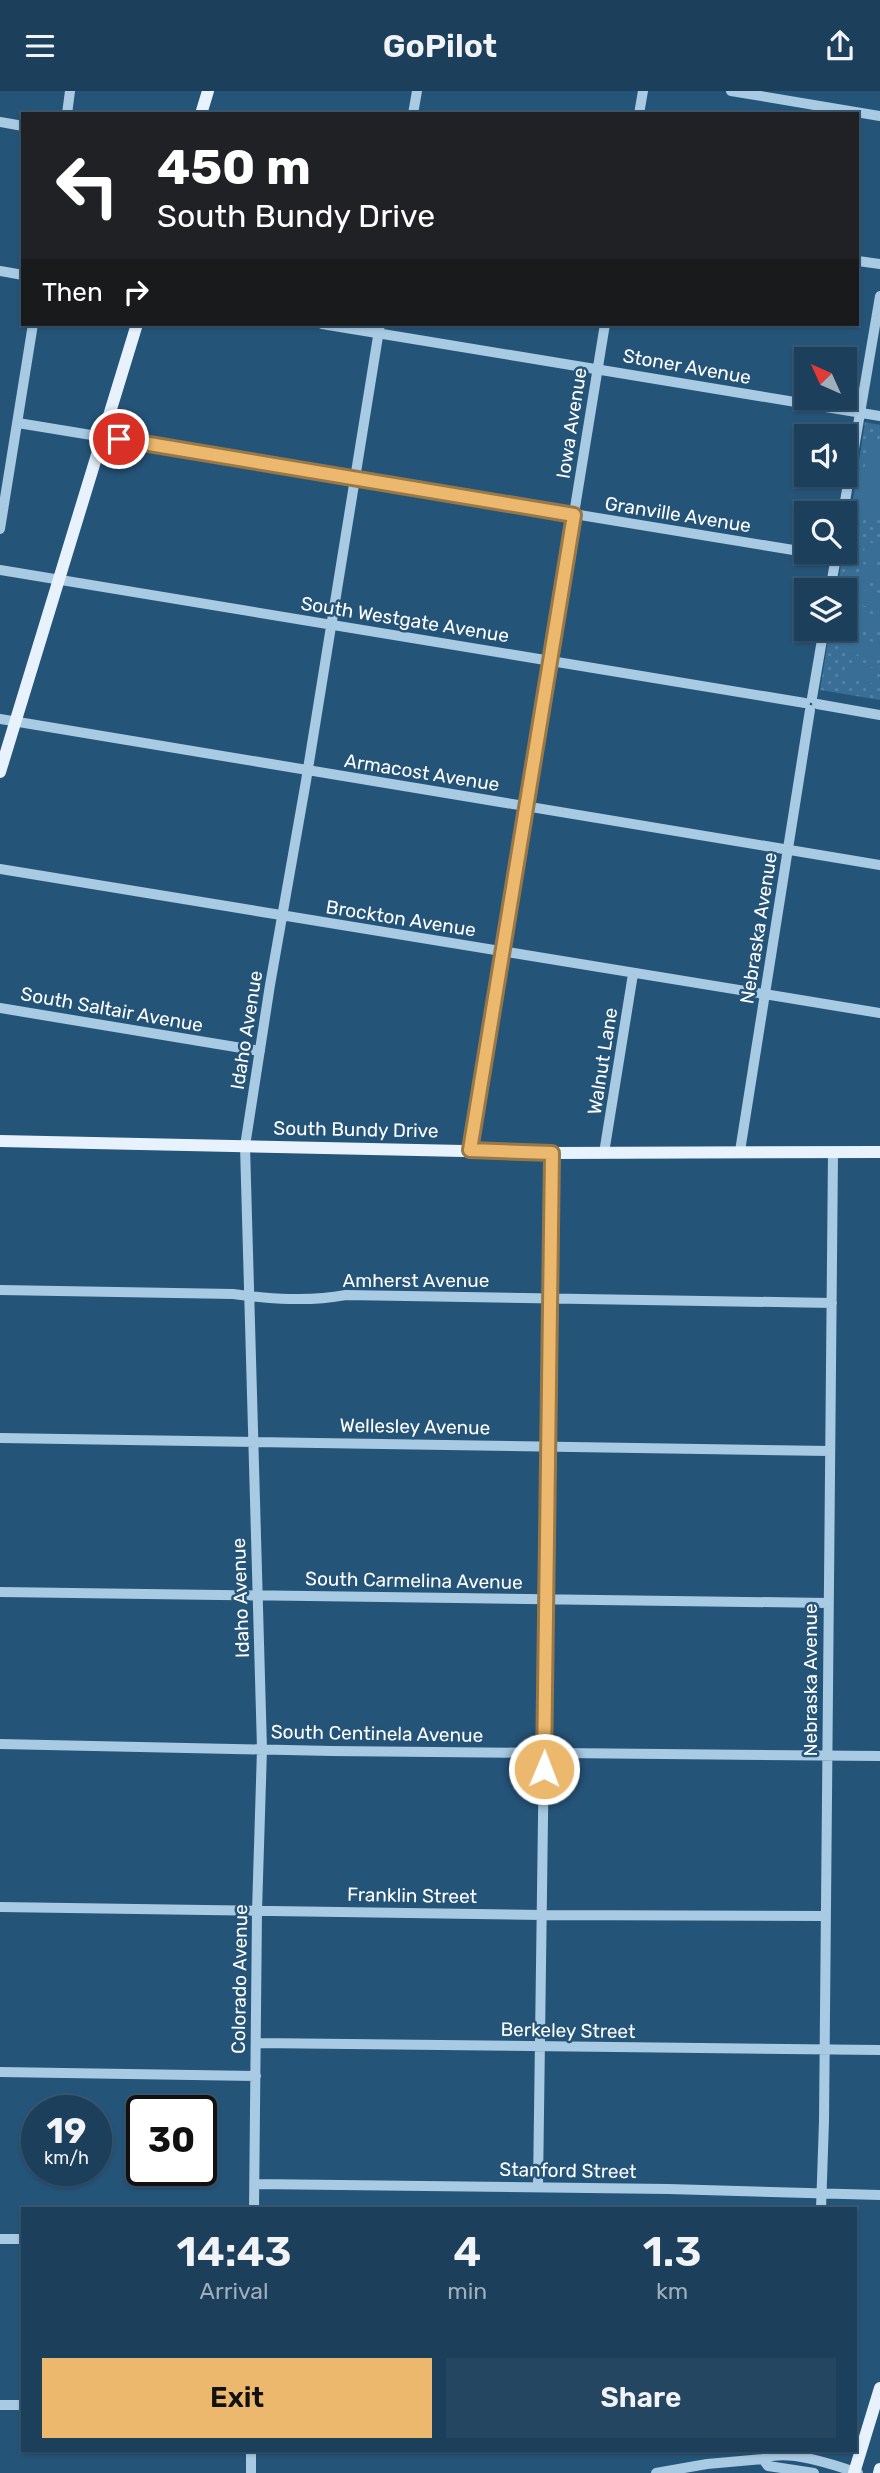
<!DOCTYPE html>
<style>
:root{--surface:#1c3f5b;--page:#254661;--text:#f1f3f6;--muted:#a0afbb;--line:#3a5871;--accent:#ecb86d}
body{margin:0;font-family:Rubik,sans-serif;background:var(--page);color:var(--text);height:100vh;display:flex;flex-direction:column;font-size:26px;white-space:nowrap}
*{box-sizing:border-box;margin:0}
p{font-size:23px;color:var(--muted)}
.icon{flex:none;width:38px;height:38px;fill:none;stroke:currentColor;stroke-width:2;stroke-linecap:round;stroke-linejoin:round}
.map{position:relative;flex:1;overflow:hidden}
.sheet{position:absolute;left:21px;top:2116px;width:836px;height:245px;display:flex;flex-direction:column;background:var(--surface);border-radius:0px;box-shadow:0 2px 5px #0004,0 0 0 2px var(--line)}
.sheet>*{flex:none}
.guide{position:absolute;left:21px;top:21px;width:838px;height:214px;border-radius:0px;box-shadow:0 2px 5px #0004,0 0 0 2px var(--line);background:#202124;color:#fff;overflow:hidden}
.needle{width:46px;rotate:315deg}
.buttons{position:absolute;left:794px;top:256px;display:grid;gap:14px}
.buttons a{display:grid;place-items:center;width:63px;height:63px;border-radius:0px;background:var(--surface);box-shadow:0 2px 5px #0004,0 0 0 2px var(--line);font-size:35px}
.speed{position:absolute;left:21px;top:2004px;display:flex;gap:14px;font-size:35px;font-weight:700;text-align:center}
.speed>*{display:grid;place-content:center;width:91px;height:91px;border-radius:50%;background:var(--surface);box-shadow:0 2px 5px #0004,0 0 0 2px var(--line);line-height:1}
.speed small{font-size:18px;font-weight:400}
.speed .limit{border:4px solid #111;border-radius:10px;background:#fff;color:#111}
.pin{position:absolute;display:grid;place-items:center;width:60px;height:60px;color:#fff;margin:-30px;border:4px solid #fff;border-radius:50%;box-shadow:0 2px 7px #0007}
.me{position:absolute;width:77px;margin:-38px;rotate:1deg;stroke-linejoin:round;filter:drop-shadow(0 0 5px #0008)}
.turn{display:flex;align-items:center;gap:24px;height:147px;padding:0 21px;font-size:32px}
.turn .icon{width:91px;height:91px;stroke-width:2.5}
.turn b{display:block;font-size:49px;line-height:60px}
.then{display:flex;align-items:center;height:66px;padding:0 21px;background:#0003;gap:14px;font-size:26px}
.eta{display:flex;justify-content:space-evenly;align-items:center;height:119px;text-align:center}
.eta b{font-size:42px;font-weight:600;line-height:49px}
.action{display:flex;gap:14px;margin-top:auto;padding:14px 21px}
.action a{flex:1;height:80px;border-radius:0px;background:var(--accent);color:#111;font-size:28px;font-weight:600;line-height:80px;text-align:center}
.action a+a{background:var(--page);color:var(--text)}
header{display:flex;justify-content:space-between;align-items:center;height:91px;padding:0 21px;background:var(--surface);font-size:32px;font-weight:600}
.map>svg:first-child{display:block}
</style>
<header><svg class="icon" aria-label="menu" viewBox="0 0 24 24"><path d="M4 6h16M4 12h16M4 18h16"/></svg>GoPilot<svg class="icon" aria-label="share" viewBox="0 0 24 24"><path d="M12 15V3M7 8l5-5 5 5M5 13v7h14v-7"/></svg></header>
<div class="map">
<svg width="880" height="2382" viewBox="0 0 880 2382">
<defs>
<pattern id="green-dots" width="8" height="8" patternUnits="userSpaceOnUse" patternTransform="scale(1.75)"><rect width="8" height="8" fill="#396e96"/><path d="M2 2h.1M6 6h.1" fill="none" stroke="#5784a6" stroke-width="1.8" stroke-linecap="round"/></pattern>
</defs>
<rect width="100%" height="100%" fill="#255479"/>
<path fill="url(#green-dots)" d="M865,331l15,3v275l-60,-10 10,-62h15v-38h-8l6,-39h2z"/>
<path fill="#396e96" d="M869,348l11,2v76l-22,-3z
M866,451l14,2v16l-17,-3z
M862,473l18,3v15l-20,-3z
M858,498l22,4v16l-25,-5z
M854,521l26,4v15l-29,-4z
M851,547l29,5v16l-32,-6z
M846,572l32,6 -3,15 -32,-6z"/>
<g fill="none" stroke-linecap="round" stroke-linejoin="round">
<path stroke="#a8cae3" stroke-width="10" d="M731,0l149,25
M67,23l3,-23
M413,23l4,-23
M639,23l4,-23
M0,31l23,4
M858,170l22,3
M0,180l23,4
M322,233l558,92
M18,332l818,134
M843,422l37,-217
M0,438l33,-205
M0,479l805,133
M830,499l7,-38
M812,607l12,-70
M817,613l63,11
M0,628l880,146
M0,778l880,144
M0,917l260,43
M470,1059l135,-826
M740,1060l70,-441
M604,1062l29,-179
M0,1199l233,4c38,5 75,8 113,1l486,8
M0,1347l829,13
M0,1501l828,11
M0,1653l331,7 549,5
M0,1816l542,8 282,1
M256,1952l624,7
M0,1981l256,4
M255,2093l413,5 212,6
M538,2096l14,-1034
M254,2118l3,-298 5,-162 -17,-603 25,-161 36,-204 74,-457
M821,2118l3,-88 9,-969
M0,2148h23
M0,2314h23
M763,2368l5,7 46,7
M251,2382v-23
M656,2382l51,-9 56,-5c23,-11 72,6 95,14"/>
<path stroke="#e7f2fc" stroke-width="12" d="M201,23l7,-23
M0,681l137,-448
M0,1050l552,12 328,-1
M854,2382l26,-85
M879,2382l1,-4"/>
</g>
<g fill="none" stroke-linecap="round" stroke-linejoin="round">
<g stroke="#997847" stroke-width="18">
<path id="route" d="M119,348l455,76 -104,635 82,3 -8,616"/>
</g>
<use href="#route" stroke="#ecb86d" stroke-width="12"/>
</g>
<g text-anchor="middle" stroke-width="5" stroke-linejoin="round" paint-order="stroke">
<g font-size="19" fill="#fff" stroke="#255479">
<text transform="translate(687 275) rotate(10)" y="7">Stoner Avenue</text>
<text transform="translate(571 332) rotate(-81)" y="7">Iowa Avenue</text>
<text transform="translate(678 423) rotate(9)" y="7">Granville Avenue</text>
<text transform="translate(405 528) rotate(9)" y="7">South Westgate Avenue</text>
<text transform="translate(422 681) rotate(9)" y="7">Armacost Avenue</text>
<text transform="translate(401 827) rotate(9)" y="7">Brockton Avenue</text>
<text transform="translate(758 837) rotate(-81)" y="7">Nebraska Avenue</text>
<text transform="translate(112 918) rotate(10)" y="7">South Saltair Avenue</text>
<text transform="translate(246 939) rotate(-81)" y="7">Idaho Avenue</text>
<text transform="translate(602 970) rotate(-81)" y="7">Walnut Lane</text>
<text transform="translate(356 1038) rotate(1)" y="7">South Bundy Drive</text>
<text x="416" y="1196">Amherst Avenue</text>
<text transform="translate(415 1335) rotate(1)" y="7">Wellesley Avenue</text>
<text transform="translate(414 1489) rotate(1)" y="7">South Carmelina Avenue</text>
<text transform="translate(240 1507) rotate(-92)" y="7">Idaho Avenue</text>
<text transform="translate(810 1589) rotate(-90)" y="7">Nebraska Avenue</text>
<text transform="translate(377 1642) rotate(1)" y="7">South Centinela Avenue</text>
<text transform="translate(412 1804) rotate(1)" y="7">Franklin Street</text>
<text transform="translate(239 1888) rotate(-89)" y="7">Colorado Avenue</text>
<text transform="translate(568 1939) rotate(1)" y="7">Berkeley Street</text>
<text transform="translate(568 2079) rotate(1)" y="7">Stanford Street</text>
</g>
</g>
</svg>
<div class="buttons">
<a><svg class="needle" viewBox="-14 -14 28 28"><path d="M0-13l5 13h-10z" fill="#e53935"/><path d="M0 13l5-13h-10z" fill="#a0afbb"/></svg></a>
<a><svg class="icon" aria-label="sound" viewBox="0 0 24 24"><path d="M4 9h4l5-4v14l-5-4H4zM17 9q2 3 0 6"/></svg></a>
<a><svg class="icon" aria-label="search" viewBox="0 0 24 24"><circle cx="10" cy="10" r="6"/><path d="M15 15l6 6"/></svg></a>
<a><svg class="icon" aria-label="layers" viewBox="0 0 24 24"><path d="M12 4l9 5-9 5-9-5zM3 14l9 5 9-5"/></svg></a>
</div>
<div class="speed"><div>19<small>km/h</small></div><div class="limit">30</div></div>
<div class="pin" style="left:119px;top:348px;background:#d93025"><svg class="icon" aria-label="arrive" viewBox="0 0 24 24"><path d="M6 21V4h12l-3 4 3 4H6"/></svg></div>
<svg class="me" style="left:544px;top:1678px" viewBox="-20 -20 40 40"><circle r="17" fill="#ecb86d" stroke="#fff" stroke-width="3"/><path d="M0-11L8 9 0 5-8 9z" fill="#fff"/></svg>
<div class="guide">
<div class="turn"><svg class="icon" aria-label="left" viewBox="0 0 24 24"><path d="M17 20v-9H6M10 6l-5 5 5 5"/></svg><div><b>450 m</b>South Bundy Drive</div></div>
<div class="then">Then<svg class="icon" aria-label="right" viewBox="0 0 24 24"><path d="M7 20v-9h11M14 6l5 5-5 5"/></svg></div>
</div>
<section class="sheet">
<div class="eta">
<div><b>14:43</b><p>Arrival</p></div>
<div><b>4</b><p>min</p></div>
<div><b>1.3</b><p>km</p></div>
</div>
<div class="action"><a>Exit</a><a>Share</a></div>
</section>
</div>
